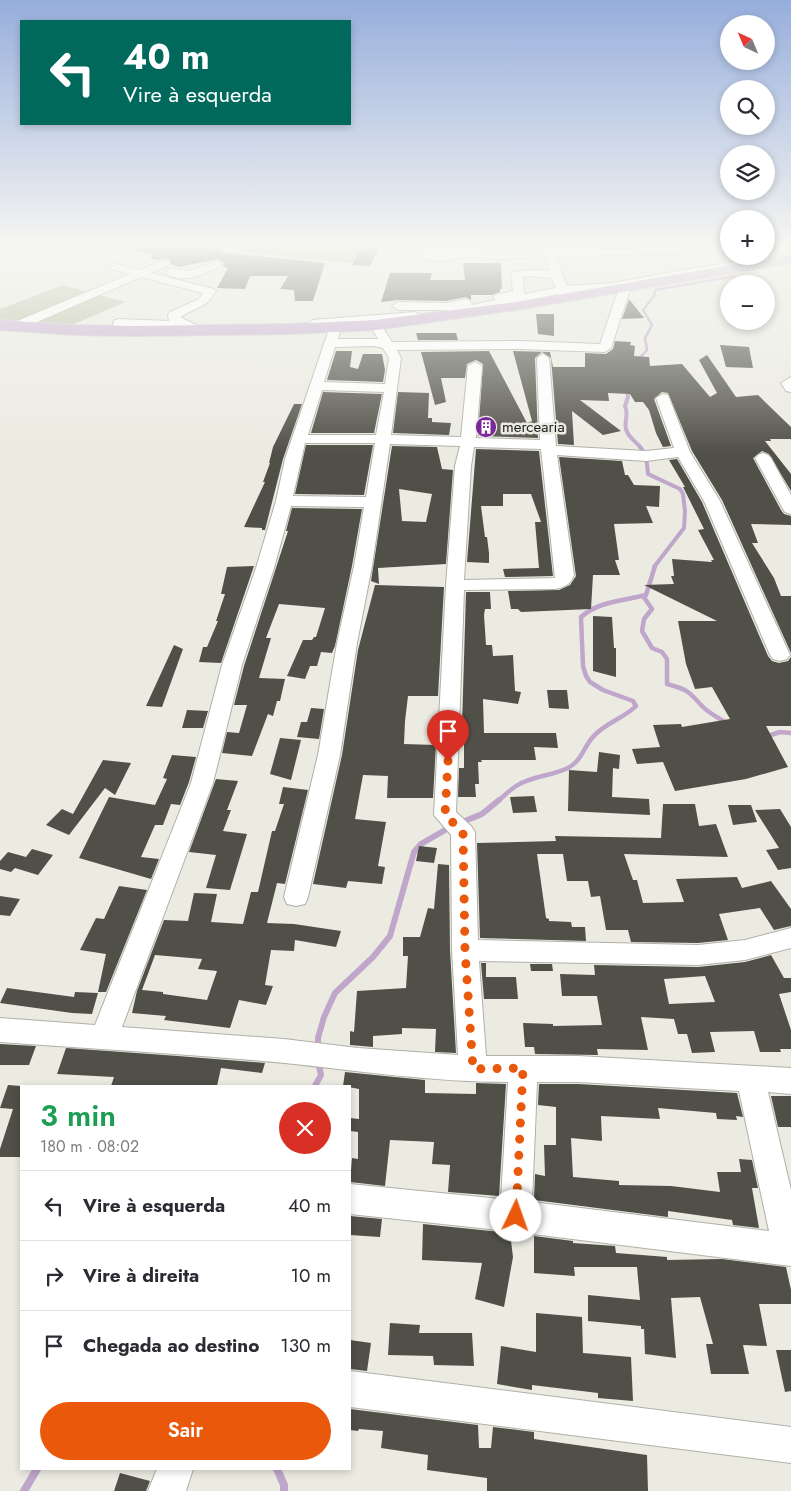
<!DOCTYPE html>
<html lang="pt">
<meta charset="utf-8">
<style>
:root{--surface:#fff;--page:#f2f2f3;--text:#2b2b33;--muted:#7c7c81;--line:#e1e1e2;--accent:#ea580c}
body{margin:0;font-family:Jost,sans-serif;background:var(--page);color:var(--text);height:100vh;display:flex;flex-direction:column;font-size:19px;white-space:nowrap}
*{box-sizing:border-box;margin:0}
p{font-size:16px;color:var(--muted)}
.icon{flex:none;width:28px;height:28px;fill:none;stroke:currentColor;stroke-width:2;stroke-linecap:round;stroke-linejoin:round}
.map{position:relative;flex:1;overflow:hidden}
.drawer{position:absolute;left:20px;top:1085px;width:331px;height:385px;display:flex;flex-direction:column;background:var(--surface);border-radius:0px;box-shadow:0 2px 8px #0003}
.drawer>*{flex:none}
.banner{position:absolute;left:20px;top:20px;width:331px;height:105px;border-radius:0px;box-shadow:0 2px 8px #0003;background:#00695c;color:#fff;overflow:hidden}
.needle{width:32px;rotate:316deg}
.fabs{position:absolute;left:720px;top:15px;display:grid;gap:10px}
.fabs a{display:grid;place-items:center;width:55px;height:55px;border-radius:50%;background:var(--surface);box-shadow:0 2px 8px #0003;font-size:25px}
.pin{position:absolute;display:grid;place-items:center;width:42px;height:42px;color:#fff;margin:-51px -21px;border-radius:50% 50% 50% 0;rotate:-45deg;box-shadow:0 0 5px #0007}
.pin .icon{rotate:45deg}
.me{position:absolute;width:55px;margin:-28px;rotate:3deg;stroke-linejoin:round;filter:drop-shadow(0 0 4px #0008)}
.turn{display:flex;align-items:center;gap:18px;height:105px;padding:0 20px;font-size:22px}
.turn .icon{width:65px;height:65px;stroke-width:2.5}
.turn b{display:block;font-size:35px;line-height:42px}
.round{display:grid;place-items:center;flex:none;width:52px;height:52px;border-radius:26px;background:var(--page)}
.head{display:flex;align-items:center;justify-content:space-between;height:85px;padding:0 20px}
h1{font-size:30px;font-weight:600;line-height:38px;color:#1e9e55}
.button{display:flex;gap:10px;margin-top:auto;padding:10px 20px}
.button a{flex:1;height:58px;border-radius:30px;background:var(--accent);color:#fff;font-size:20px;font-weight:600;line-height:58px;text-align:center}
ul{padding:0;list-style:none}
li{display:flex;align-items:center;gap:15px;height:70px;padding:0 20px;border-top:1px solid var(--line)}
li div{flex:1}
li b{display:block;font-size:19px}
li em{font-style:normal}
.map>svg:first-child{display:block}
</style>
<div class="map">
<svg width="791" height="1491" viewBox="0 0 791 1491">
<rect width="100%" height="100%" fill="#ebebe2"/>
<path fill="#b9bba1" d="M248,245h131l-11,1 -16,17 -54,-4 -19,-4 -39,-4 9,-6z
M63,285l62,17 -53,23 -33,-2 -1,-3h-38v-11z"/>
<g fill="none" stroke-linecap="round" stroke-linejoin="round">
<path stroke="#bfa6ca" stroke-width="2.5" d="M637,361l10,-11 -2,-12 7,-13 -9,-15 11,-14 1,-6 80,-14"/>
<path stroke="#bfa6ca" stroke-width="4" d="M627,389l1,8 -3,9c4,8 -1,15 1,23 2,9 10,12 15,19 6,8 6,16 7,26l32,15 3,5 2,17 -1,17 -30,39"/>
<path stroke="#bfa6ca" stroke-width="4.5" d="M643,596l9,13 -8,10 -2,12 10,17 10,4 5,7v25c22,6 21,7 36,23 6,6 16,11 23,16
M765,737l15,-5 11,1
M498,801c6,-5 12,-11 18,-15 15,-10 36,-10 52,-18 13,-7 15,-19 24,-30 12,-15 31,-19 44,-32l-3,-5 -30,-11 -13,-8 -4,-6 -3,-10 -2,-49c18,-16 42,-16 65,-22l9,-29"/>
<path stroke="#bfa6ca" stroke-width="6" d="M460,823l22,-9 17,-14
M318,1050v-12l6,-21 11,-24 38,-36 17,-21 24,-84 7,-8 31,-18
M315,1086l6,-11 -3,-14"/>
<path stroke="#bfa6ca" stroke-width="8" d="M277,1469l7,16v6
M24,1491l13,-22"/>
</g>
<path fill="#505048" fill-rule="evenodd" d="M136,245h63l25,5 -4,2 105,11 -12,38h-18l-1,-11 -14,-1 8,-13h-38l-5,13 -28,-1 11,-20 -5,-1 1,-4 -6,-4 -39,8 -8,-3 -2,-5 -5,-1 -6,2 -9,-2 6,-3 -20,-4z
M366,245l14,1 -10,20 -18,-1 8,-16h4z
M463,263h38l1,26h-2v3l-8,3h-21v5l-5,-3 -20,4 -48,-1 -17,2 9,-29h42l-2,7h35z
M629,299l15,19 -22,1z
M536,314h18v22l-16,-2z
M416,333h40l2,7h-40z
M615,341l16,1 -1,3 5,1 -1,10 15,1 1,9 32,-2 28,33 7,-4 -18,-33 8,-5 29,42 22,-2 33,32v12h-21l1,2h-6l26,33v17l-22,-37 -7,-3 -9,7 28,52 3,4 7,2v9l-40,-1 7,19h-6l22,35 7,18h10v57l-69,-153 -30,-49 -24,-58 -6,-1 -8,7 17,47 -8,1 -7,-14 -7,-23 -6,-8h-8l-5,-8 -22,-1 1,8 -29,-1 41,31 -18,4 -31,-24 2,34 -16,-1 -7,-86 -9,-6 -7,6 3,80 -60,-2 5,-72 -7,-4 -9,4 -2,14h-24l5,24 -11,3 -14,-53 68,-1 38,72 5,-2 -19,-70 37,1 3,15h32v-14l21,1 7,-5z
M720,345l29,2 4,21 -27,-1z
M336,351h16l-2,16 8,2 5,-15h19l3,16 -2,12 -56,-2z
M323,392l59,2 -8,39h-63z
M398,392l31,1 -1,25h4v4l19,1 -2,12 -56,-2z
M294,404h8l-19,55 -18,71h-3v-2l-18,-1 21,-45h-2l7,-19h-1l4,-16z
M306,445h67l-9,50 -69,-1z
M392,446l45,1 5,22 11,1 -7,94 -68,4 1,16 -8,-3zM399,489l33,5 -6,28 -24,-1z
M476,449l63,2 14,125 -48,1 -2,-8 36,-1 -4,-46h6l-10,-28h-28v12h-22l4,31h2l2,16v10l-22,-1z
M559,457l63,4 3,14h3l6,10 26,1 -1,21 -13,-1 7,17 -39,1 5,36h-4l5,15h-27l-2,34 -70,3 -3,-3h-7l-3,-18 51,-1 11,-5 6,-9z
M677,459l25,43 66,154 4,5 7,2 9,-2 3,-4v69h-25l22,41 -42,12 -71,12 -12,-29 -26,2 -5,-15 28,-2 -7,-22 28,-1 1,3 48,-8 -18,-32 -17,2 -9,-25 -8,-43h39l-73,-36 30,-1 -3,-8h3l-2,-17 40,3 -1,-2h3l-16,-30 6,-1 -21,-42h2l-16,-27z
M292,508l70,1 -10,57 -17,80 -3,7 -11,-1 -4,14h-7l-5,13 -18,-3 16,-36h9l2,-3h2l9,-29 -46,-4 -13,34h5l-12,40 26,1 -5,22h-3l-4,15 -5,-2 -16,42 -30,-3 5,-21 12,1 8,-28h-13l10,-39 44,-135h-2z
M254,566l-33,97 -22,-1 4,-15h4l11,-26h-2l9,-27h-4l6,-27z
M375,585l69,2 -6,109h-30l-3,25 -1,23 32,1 -3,53h-46l1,-22 -25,-1 -8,44 31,3 -8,44 7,1 -3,17 -34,-3 -2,7 -33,-4 29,-129 16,-105z
M466,592h24l1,17h-6l-1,6 2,30h6l1,11 20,-1 2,36 6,1 -3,12 -35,-5 1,34h72l2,15 -24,-1 2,13h-55l1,2h-4l1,22h-4l1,13h-18l1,-29h5v-27h-2v-16z
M593,616l19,1 2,31h2v29l-23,-6z
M174,645l9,4 -21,58 -16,-1z
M547,690h20l2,19 -20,-1z
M311,708l13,1 -5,30 -22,-2 4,-15h6z
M187,710l21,1 -5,17h-21z
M280,738l21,2 -10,40 -21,-6z
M599,752l21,3 -1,14 -6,-1 -1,29 37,2 1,16 -82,-4 1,-41 28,2z
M172,755l24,2 -7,25 -9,23 -9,-1 -8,21h-8l-14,32 18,2 -8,20 -72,-21 30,-61 46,8 12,-26 -4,-1z
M103,760l28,3 -16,32 -10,-7 -36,47 -23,-10 16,-16 11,5z
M216,779l22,2 -11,29h4l-8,21 24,3 -17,56 -24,-2 10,-33 -27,-3z
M283,787l25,3 -23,94 -8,-1 -10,40 27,1 47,7 -5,16 -41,-7 -1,11 -23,-1 -6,35 8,1 -7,19 -27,-5 -9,28 -66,-8 2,-4 -34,-3 5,-22 27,-71 24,1 6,-28 23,1 -6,28 32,2 8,-32h7l14,-61h3l9,-27h-5zM155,955l47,4 -4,10 19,2 -10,29 -44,-6v-2l-21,-2z
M534,796l3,16 -24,1 -3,-16z
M663,804h32l4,22 17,-2 12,33 -104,-3 9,26h4l6,23 41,-1 -8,-23 61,-2 5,11 29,-7 20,28v17l-17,4 -14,-22 -41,6 9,26 -30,3 -67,-1 -3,-12h-22l-6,-34 -9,1 -3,-16h-21l-4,-27h-26l9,64 3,1v2l22,1 1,5h13l1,14 -106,-3 -3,-95 79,-2 -1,-5 106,2z
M728,805h23l6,17 -24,3z
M780,809l11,18v41l-13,2 -12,-20 13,-2 -24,-38z
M419,846l18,2 -3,15 -18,-2z
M32,849l21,6 -15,20 -23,-7 -4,4 -11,-3v-8l8,-9 18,5z
M438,864l11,1 1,85 6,103 -21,-1 1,-23 -34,-1v6l-29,2v11l-23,-2v-14l4,1 3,-41 49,-3 2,-32h-5v-19h17l8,-29 6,1z
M119,886l28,4 -41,102h-8l8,-38 -26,-4 16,-32 8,1z
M0,896l20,3 -10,17 -10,-1z
M771,955l13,23h7v14l-12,2 12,36v19h-11l1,3h-21l-6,-21 -44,1 5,20 -23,1 -5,-19h-9l-4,-15 -33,-2 7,33 -51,-1 1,6 -63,-1 -1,-7h-9l-2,-24 30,1v2l49,-1 -5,-29h-35l-2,-22 35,1 -1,-10 104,2 47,-5zM705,976l10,26 -46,2 -5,-25z
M481,963h5v14h30l2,22h-34z
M530,964h22l1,7h-22z
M7,988l67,9 1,-5 23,1 -6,21 -20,-1 -72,-10z
M0,1044l36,2 -7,19h-29z
M66,1048l112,8 87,7 -3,10 -41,-5 -4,18h-106l3,-9 -57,-3z
M345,1072l80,8v13l51,1v-11l30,1 -7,112 -51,-4 2,-27 -18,-1 2,-22 -44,-2 -5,46 -35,-4 2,-24 6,1v-27l-8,-1v-13l9,1v-30l-16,-3z
M539,1084h39l159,9 6,24 -7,-1 1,4 -20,-1 -1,-6 -58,-5 2,11 -59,-3 1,25 -31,-3 2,39 46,4v4l52,1 49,6 -3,-20h24l-2,-13 13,1 6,28h-6l7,40 -26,-3 -1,-5 -64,-9v6l-134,-17 1,-26 10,2 -1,-31h12v-38l-18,-2z
M8,1085l13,1v71h-21v-8l13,-40 -13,-1z
M771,1096h20v31h-13z
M350,1216l32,3 -2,18 -30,-2z
M423,1224l87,9 3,24 -9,50 -29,-8 7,-36 -60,-3z
M534,1236l39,5v2l42,3 1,7 51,4v3l55,-1 64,8 5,23v14h-32l8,42 -24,-1 6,29h-38l-5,-30h7l-13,-47 -29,1 5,60 -31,-4 -1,-25h-3v-3l-53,-5v-26l52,5 -3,-33h-63l1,9 -41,-3z
M536,1313l46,4 1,36 48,4 2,44 -35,-3v-5l-66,-8v5l-35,-6 4,-38 35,6z
M390,1323l30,2 -1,8h53l2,33 -40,-1 -1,-9 -45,-1z
M350,1340l21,3 -4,28 -17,-2z
M776,1350h15v41l-6,1z
M350,1409l128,16 1,23h12l2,-21 41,5v7l113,16 1,36h-161v-13l-60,-8 1,-15 -47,-7 2,-17 -24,-2 -1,2 -8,-1z
M120,1473l30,8 -4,10h-32z"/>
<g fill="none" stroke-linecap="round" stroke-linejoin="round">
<g stroke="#b0b0a7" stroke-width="2">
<path id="minor" d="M729,245v6l-173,6 11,29 46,-3 76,-14 102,-15v6l-160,26 -20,62 -6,4 -84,-3 -124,1 4,8 -10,77 70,2 7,-71 7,-4 7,4 -6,72 64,2 -3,-82 6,-4 6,4 7,88 90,5 28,-3 -18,-50 7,-4 5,1 22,57 30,49 70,154 -3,4 -7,2 -7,-2 -3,-4 -66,-154 -26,-44 -32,4 -89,-6 17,120c-4,10 -9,12 -19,14l-91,1 -8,222 15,14 4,6 3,108 220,5 47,-5 46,-12v20l-46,12 -47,5 -219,-4 7,95h92l213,12v26l-23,-2 23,98v76l-275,-34 -166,-18v-30l151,15 7,-117c-75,0 -149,-11 -223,-19 -95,-9 -190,-14 -285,-21v-24l95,7 96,-242 31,-118 34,-97 20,-67 9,-42 43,-127 6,-4 4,1 2,3 -2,7h40l-8,-14 2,-2 -56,4 -6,-4 2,-3 103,-8 6,4 -2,3 -40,3 13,20 129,-1 79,3 19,-56 -50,5 2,4 -6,3 -4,-1 -3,-5 -105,22 -4,-1 -2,-3 1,-2h-50l-6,-4 6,-4 48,1 20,-4 4,2 2,2 -1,2 25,-5 -3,-3 2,-2 18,-4 -2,-17 2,-2 20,-2 17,1 -5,-14 -51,2 -22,-3 -28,5 -24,-2 -3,-5c11,-11 61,-3 77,-1zM533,276l19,2 4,10 -32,6 -1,-17zM374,346l9,2 6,10 -4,26 -61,-2 11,-35zM322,390l62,2 -8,43h-68zM305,443h70l-9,54 -73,-1zM390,444l70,2 -5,20 -9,119 -12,230 17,20 1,115 6,105 -100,-7 -74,-9 -162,-12 91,-244 29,-118 32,-97 17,-62 73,1 -10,59 -17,77 -19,112 -34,142 3,7 9,2 9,-2 3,-7 32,-142 17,-112 15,-77zM474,447l67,2 14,129 -91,2 7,-114zM537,1082h41l161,9 30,140 -237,-29z
M165,260l4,1 1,2 -1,2 -18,8 63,16 2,2 -9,12 -27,14 16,8 -2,3 -79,-2 -2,-3 2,-3 4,-1 50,2 -1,-6 2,-3 29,-13 4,-6 -62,-16 -118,51 -4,1 -6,-4 2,-3 115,-48 -19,-5 -1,-2 1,-2 4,-1 24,6z
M217,261l5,3 -1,2c-16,7 -40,20 -56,6l6,-3 19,2z
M791,377v15l-5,-1 -5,-8z
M763,453l5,2 3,3 20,37v19l-6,-2 -2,-3 -28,-51 3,-3z
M350,1371l441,56v36l-441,-56z
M157,1469h36l-7,22h-38z"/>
</g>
<g stroke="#c9c9c8" stroke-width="2">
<path id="major" d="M791,255v8l-275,47 -140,20 -86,4 -156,2 -60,-1 -74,-5v-10l74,5 60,1 156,-2 86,-4 140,-18z"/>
</g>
<use href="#minor" fill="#fff" fill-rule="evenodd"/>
<use href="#major" fill="#c4acce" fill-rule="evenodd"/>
</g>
<linearGradient id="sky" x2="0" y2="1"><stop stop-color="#97aedc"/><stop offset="0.54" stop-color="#f6f6f2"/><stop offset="1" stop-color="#f6f6f2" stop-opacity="0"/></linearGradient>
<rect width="791" height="453" fill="url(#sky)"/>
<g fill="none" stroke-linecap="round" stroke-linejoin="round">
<path stroke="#ea580c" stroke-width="9" stroke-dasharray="0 16.2" d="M448,761l-3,54 18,17 2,118 8,119 50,-1 -7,148"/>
</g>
<defs>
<g id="building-disc" transform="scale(1.125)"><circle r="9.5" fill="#7b2898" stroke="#ebebe2"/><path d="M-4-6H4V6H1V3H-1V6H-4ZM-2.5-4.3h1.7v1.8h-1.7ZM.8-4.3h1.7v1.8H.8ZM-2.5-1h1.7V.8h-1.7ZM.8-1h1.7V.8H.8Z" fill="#fff"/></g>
</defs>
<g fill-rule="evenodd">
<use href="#building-disc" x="486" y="427"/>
</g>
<g text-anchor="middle" stroke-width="5" stroke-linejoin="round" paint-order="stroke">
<g font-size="15" fill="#1d1e1a" stroke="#ebebe2" text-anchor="start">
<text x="502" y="432">mercearia</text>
</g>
</g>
</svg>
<div class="fabs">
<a><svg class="needle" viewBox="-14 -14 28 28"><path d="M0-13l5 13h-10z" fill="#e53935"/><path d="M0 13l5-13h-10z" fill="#7c7c81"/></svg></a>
<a><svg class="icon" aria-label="search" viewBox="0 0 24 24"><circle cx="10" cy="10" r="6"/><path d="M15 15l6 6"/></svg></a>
<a><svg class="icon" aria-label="layers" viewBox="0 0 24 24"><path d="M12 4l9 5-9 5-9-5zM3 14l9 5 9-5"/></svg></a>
<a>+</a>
<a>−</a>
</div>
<div class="pin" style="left:448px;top:761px;background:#d93025"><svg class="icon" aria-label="arrive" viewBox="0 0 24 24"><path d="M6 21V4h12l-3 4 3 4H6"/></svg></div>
<svg class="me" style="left:516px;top:1216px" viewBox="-20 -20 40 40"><circle r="19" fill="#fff"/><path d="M0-13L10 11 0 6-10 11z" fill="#ea580c"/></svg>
<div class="banner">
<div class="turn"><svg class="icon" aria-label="left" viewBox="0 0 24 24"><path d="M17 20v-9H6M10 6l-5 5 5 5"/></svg><div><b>40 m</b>Vire à esquerda</div></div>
</div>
<section class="drawer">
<div class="head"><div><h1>3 min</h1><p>180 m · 08:02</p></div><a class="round" style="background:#d93025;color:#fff"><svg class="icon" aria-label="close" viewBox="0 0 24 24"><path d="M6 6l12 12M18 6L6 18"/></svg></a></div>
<ul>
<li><svg class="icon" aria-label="left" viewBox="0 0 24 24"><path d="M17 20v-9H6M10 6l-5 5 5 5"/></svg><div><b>Vire à esquerda</b></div><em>40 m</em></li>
<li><svg class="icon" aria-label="right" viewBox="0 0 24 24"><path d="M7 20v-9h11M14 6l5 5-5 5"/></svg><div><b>Vire à direita</b></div><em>10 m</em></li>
<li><svg class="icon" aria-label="arrive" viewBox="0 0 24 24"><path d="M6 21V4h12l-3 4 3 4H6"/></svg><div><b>Chegada ao destino</b></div><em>130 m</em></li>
</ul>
<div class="button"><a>Sair</a></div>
</section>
</div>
